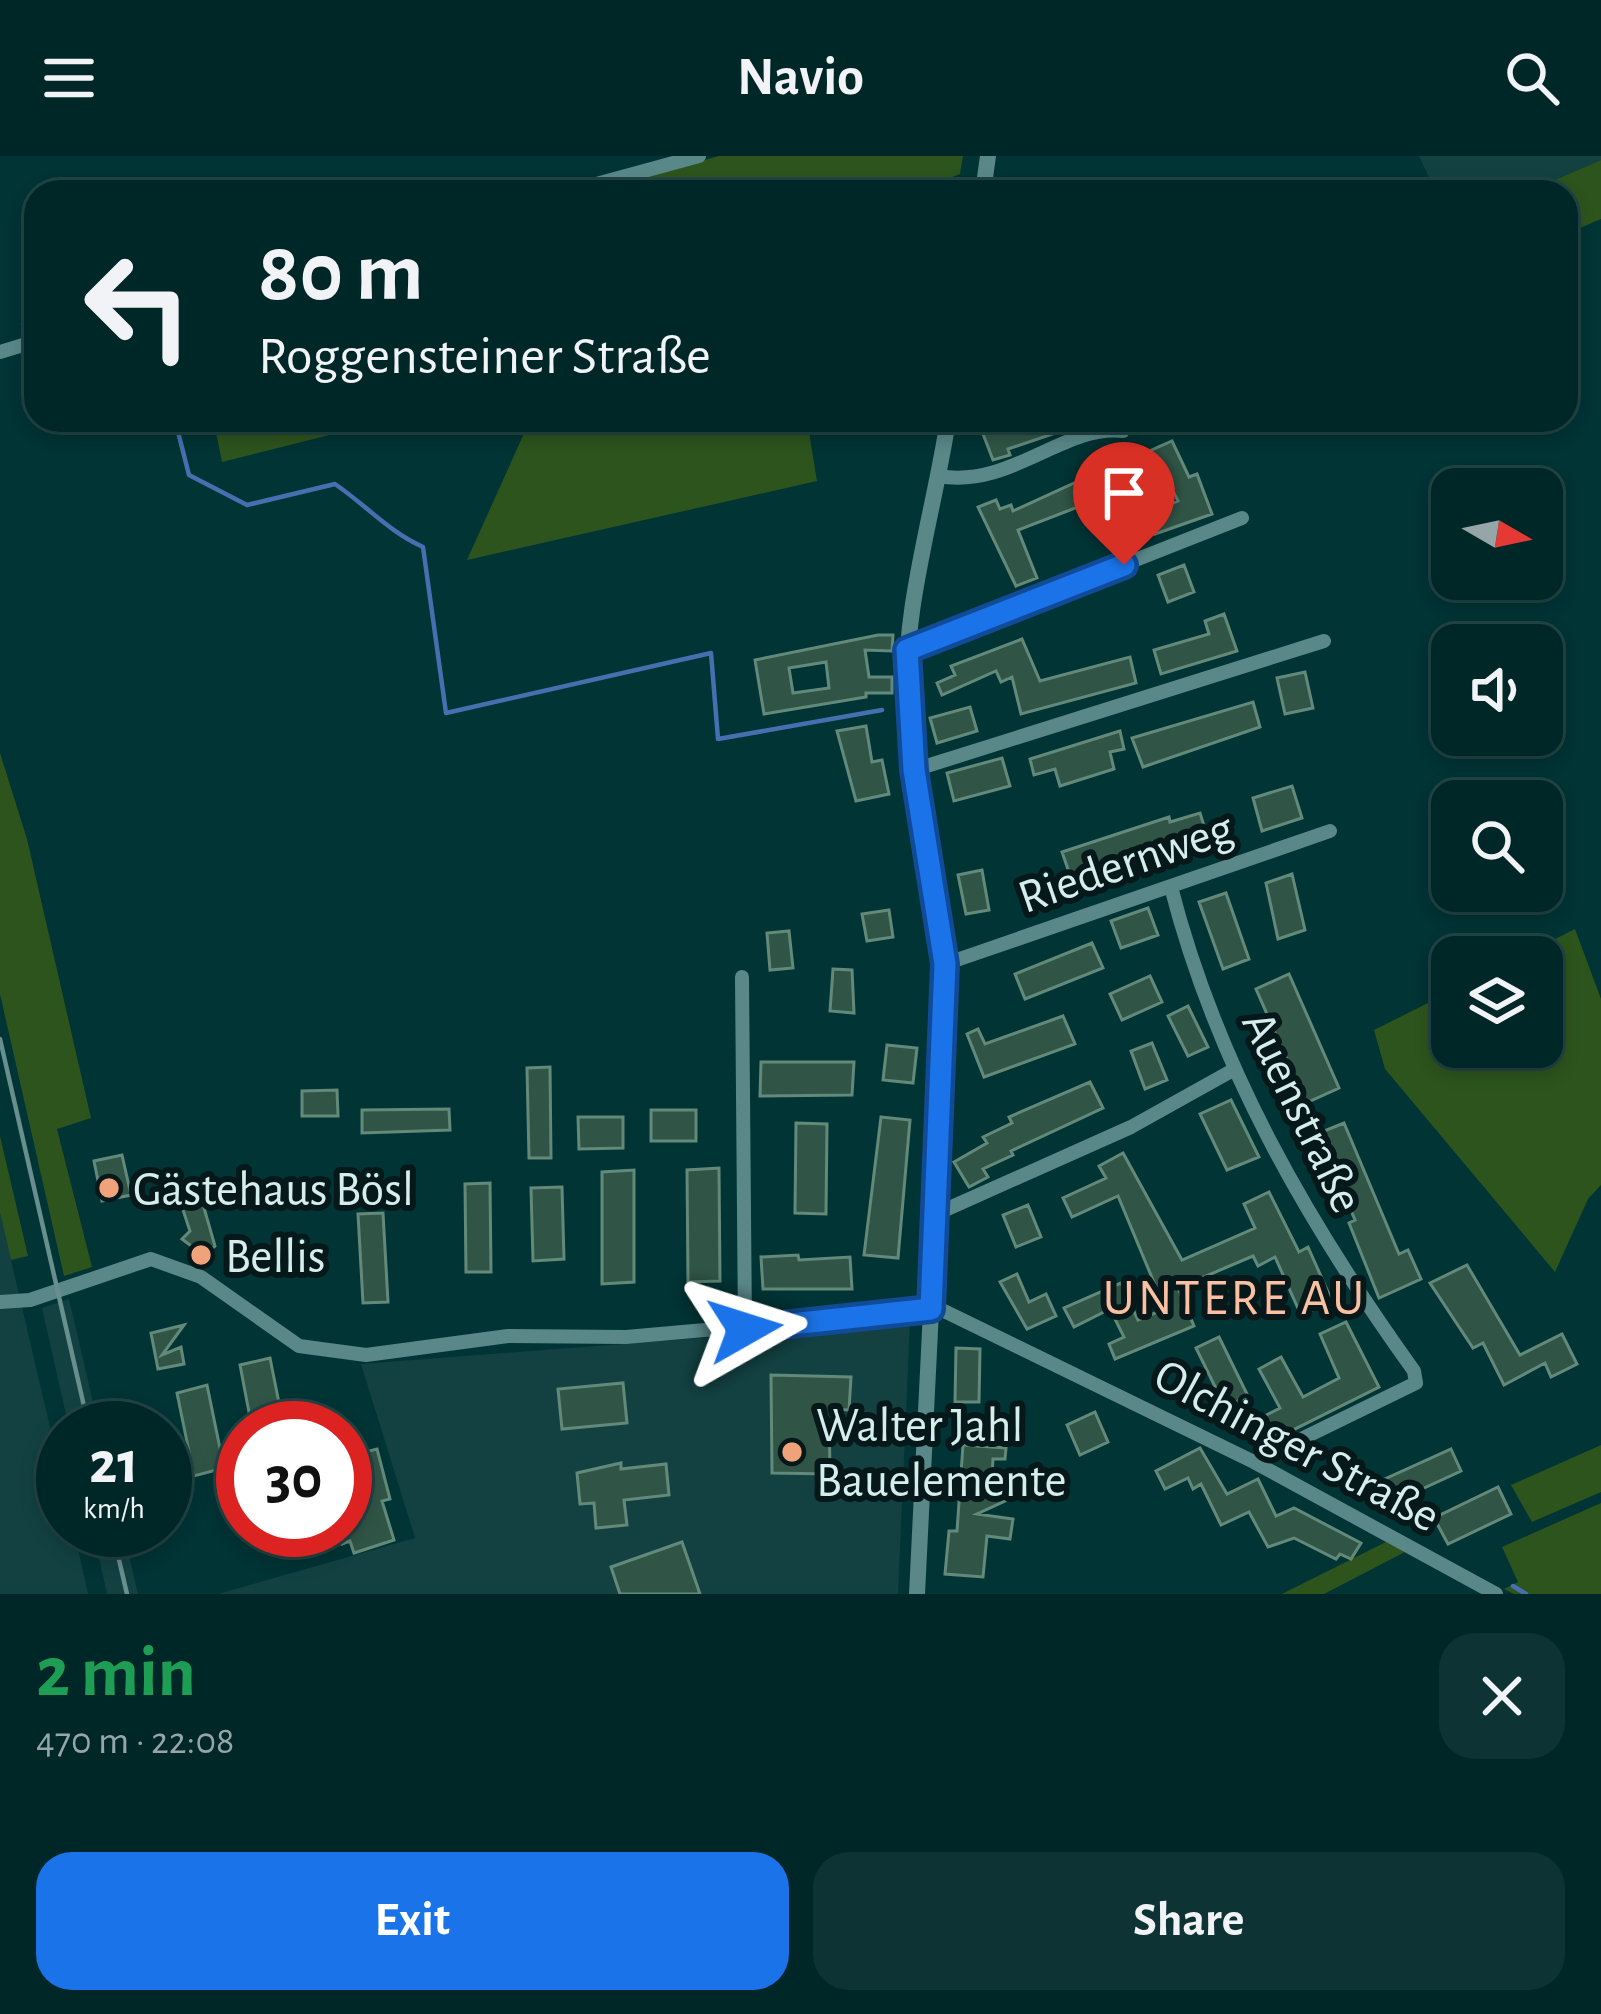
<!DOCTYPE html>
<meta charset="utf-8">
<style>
:root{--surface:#002728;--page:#0e3334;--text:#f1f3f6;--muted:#95a5a8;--line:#224445;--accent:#1a73e8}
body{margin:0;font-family:"Alegreya Sans",sans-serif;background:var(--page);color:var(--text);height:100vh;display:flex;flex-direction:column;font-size:45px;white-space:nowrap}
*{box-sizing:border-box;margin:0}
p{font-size:39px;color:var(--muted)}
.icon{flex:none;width:66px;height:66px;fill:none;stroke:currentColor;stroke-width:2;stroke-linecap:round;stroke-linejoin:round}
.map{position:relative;height:1438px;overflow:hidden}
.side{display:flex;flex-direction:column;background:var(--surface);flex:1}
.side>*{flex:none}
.top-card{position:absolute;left:24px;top:24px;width:1554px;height:252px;border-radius:36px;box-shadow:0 6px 18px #0003,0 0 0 3px var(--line);background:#002728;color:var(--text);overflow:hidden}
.needle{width:78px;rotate:99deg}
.buttons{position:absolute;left:1431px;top:312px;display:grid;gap:24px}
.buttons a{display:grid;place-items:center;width:132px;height:132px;border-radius:24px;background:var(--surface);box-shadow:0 6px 18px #0003,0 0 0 3px var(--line);font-size:60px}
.speed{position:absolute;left:36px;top:1245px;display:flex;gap:24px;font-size:60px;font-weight:700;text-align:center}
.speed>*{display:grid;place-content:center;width:156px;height:156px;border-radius:50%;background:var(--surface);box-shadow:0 6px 18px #0003,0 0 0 3px var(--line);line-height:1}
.speed small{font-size:30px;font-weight:400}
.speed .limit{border:18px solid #d22;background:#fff;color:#111}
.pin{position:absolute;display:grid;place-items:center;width:102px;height:102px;color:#fff;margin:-123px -51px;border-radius:50% 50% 50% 0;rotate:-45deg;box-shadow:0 0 12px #0007}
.pin .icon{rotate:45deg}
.me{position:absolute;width:132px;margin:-66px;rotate:84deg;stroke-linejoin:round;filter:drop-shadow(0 0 9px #0008)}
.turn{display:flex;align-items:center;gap:42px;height:252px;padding:0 36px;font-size:54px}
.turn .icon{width:156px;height:156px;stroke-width:2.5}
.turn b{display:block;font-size:84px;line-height:102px}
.round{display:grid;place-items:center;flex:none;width:126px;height:126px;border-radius:36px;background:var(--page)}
.head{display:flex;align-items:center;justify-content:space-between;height:204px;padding:0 36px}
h1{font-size:72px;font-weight:600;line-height:90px;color:#1e9e55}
.button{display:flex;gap:24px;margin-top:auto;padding:24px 36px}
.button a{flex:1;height:138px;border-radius:36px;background:var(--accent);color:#fff;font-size:48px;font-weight:600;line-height:138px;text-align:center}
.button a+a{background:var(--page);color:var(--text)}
header{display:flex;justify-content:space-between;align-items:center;height:156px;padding:0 36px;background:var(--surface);font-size:54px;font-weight:600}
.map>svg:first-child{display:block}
</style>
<header><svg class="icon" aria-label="menu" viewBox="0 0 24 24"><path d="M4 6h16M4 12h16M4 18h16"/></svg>Navio<svg class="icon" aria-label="search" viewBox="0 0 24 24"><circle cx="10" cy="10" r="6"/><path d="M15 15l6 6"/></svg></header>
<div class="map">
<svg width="1601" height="1438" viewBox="0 0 1601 1438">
<rect width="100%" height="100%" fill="#003435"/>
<path fill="#134142" d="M1419,0h182v4l-74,32h-91z
M0,1057l63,270v47h11l14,64h-88z
M69,1143l30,129h-30l-27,-120z
M910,1166l-12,272h-680l197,-56 -54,-174z
M93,1374h30l15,64h-31z"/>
<path fill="#2d541d" d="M719,0h244l-3,18 -46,18h-326z
M1601,4v59l-35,15v-42h-39z
M225,264h164l-167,42 -8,-39z
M530,264h277l10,61 -350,79z
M0,597l27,86 64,279 -34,11 35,138 -28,9 -64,-282z
M1575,773l26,70v186l-13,14 -33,73 -170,-203 -11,-39 78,-39v56h90v-90h-22z
M0,980l28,120 -17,4 -11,-47z
M1601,1289v47l-69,30 -21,-37z
M1601,1347v91h-87l-10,-5 14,-7 -16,-35z
M1386,1386l19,10 -81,42h-42z"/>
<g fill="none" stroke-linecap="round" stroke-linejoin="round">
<path stroke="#4470b0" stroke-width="4.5" d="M23,168l13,3
M175,264l14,55 58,30 88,-21c32,22 53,47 88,63l23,166 265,-60 7,86 164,-29
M1513,1430l13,8"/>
</g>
<path fill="#305547" stroke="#62897a" stroke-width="3" fill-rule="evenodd" d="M995,264h96v1l-83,28 2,6 -17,5 -13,-34z
M1172,285l17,36 8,-3 15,40 -57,20 -7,-21 30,-12 -12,-24 -19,6 -4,-9 -8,3 -6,-17z
M1107,312l10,24 -99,38 19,48 -21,8 -38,-79 18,-7 4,9 11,-4 2,6z
M1184,409l10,27 -26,10 -10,-27z
M1224,458l13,37 -76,23 -7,-24 55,-16 -4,-13z
M878,479h15l-1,16 -27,-1 4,27h23v16h-26v4l-102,17 -9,-54zM826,506l3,26 -36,5 -4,-25z
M1022,483l18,42 90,-24 6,26 -115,31 -9,-37 -11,5 -5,-11 -54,24 -5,-12 18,-8 -4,-9z
M1305,516l8,36 -28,6 -8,-36z
M1253,546l7,25 -117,40 -11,-29z
M970,551l7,24 -40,12 -7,-25z
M866,570l6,36 10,-2 7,34 -33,7 -19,-70z
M1120,575l4,18 -14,3 4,17 -54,17 -5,-17 -21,6 -4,-16z
M1002,602l8,28 -56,15 -7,-28z
M1292,630l10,32 -40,13 -9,-33z
M1200,657l8,26 -31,9 -1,-5 -105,35 -9,-26 107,-35 1,5z
M982,714l7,40 -23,4 -8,-39z
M1292,718l13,56 -27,9 -12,-56z
M1226,737l23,66 -26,10 -24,-67z
M1148,752l10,27 -37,13 -10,-27z
M889,754l4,27 -26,4 -5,-27z
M789,775l4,37 -23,2 -3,-37z
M1092,787l11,25 -78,31 -10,-25z
M833,813l19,1 2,43 -24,-2z
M1289,818l50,114 -33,15 -50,-114z
M1150,820l12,26 -40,18 -12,-26z
M1188,850l20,41 -20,9 -20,-40z
M1063,860l12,28 -91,33 -17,-43 11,-5 7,15z
M1152,887l15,37 -22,9 -14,-38z
M887,889l30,3 -4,35 -30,-3z
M761,906h93l-2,33 -92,1z
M550,911l1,91h-22l-2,-90z
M1090,926l13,26 -92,43 2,4 -30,14 5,8 -19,10 -15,-25 33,-19 -4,-6 29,-14 -3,-6z
M337,934l1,26h-36v-25z
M1231,944l28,57 -32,13 -27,-56z
M449,953l1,21 -88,3v-23z
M651,954h45v31h-45z
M578,961h45v31l-44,1z
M881,961l29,3 -12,138 -34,-3z
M796,967l31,1 -1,90 -31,-1z
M1344,967l55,131 9,-4 13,29 -42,19 -30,-75 6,-3 -36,-87z
M1123,997l59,107 73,-32 -11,-24 25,-12 30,60 9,-5 24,54 -31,14 -26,-58 -17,9 -5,-10 -75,32 16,38 -79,33 -6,-15 15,-7 -14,-28 -36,18 -10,-19 57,-25 17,37 27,-11 -47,-113 -46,21 -9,-19 43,-20 -7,-12z
M122,999l9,40 -29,6 -8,-40z
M719,1012l1,113 -32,1 -1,-112z
M634,1014v112l-32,2v-112z
M490,1027l1,89h-25l-1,-88z
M562,1031l2,72 -31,2 -2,-73z
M200,1038l15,52 -19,17 -2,-15 -12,-9 8,-8 -11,-33z
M1028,1049l13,32 -25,10 -13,-32z
M383,1057l5,89 -25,1 -5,-89z
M798,1099l1,5 51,-3 2,32h-89l-2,-32z
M1467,1109l53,90 42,-21 15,30 -26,13 -6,-14 -41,22 -21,-42 -10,5 -43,-65z
M1017,1118l12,28 17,-8 10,22 -29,13 -27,-47z
M1346,1166l33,65 -118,59 -12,-22 31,-16 -21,-39 22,-12 22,40 36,-19 -19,-44z
M184,1169l-22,30 19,-8 3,17 -26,5 -7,-36z
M1219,1181l29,59 -23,11 -29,-59z
M956,1192l24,1 -1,53h-24z
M270,1202l14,70h-32l-12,-63z
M771,1219l80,2 -2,33 -20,-1 1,65 -58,-1z
M623,1227l4,40 -65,6 -4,-40z
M207,1229l17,83 -30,8 -17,-83z
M1095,1256l13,30 -28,13 -13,-30z
M963,1289l43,3 -1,11h-12l-2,33 30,-14 6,13 -50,23 36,5 -3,20 -23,-3 -4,41 -38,-3 4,-43h8z
M1200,1292l27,46 31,-15 18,37 18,-8 67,35 -10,16 -11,-5 -4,5 -42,-21 -26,9 -19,-35 -28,13 -20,-41 -8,5 -5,-11 -23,11 -9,-18z
M377,1293l13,50 -8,2 12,39 -40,13 -4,-12 -8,3 -3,-8 -44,11 -4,-15 54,-2v-58l20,-6 -4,-13z
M1451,1293l10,22 -76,35 -9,-23z
M621,1307v6l45,-5 3,31 -45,5 3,25 -31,3 -2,-25 -14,1 -3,-31z
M1498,1331l13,27 -63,30 -14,-26z
M682,1386l18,52h-80l-9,-27z"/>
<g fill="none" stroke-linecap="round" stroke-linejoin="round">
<path stroke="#5a8889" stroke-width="14" d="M567,36l132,-36
M0,196l36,-11
M939,320c71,13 125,-52 184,-45
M907,494l335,-132
M914,614l410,-129
M1171,731c46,179 136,335 243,484l2,12 -162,79
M945,808l385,-133
M742,821l3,352
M936,1058l195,-87 104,-58
M0,1146l30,-2 121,-41 50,18 98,69 67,9 142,-19 118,1 314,-28 314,153 242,132"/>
<path stroke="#5a8889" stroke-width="16" d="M983,36l5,-36
M917,1438l29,-587c-2,-103 -34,-201 -39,-303 -5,-95 27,-191 41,-284"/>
<path stroke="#688e8e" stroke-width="4.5" d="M0,883l89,389
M112,1374l15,64"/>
</g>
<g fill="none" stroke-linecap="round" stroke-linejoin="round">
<g stroke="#114b97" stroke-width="30">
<path id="route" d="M745,1173l186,-20 14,-345 -31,-194 -7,-120 217,-85"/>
</g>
<use href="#route" stroke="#1a73e8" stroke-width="21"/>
</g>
<g fill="#f0a27a" stroke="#061819" stroke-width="4.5">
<circle cx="109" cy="1032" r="12"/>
<circle cx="201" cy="1099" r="12"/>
<circle cx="792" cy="1296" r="12"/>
</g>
<g text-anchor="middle" stroke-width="12" stroke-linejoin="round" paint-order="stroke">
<g font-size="48" fill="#d5eded" stroke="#061819">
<text transform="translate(1125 705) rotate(-19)" y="17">Riedernweg</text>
<text transform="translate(1304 955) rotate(64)" y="17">Auenstraße</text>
<text transform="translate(1298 1288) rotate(28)" y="17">Olchinger Straße</text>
</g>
<g font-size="48" fill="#d5eded" stroke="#061819" text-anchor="start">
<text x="133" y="1049">Gästehaus Bösl</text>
<text x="225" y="1116">Bellis</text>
<text x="816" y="1285">Walter Jahl<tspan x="816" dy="55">Bauelemente</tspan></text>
</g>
<g font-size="51" letter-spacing="3" fill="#fbbfa2" stroke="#061819">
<text x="1235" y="1158">UNTERE AU</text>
</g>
</g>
</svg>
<div class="buttons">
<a><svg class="needle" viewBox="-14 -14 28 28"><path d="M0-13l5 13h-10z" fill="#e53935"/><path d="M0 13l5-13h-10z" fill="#95a5a8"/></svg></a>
<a><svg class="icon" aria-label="sound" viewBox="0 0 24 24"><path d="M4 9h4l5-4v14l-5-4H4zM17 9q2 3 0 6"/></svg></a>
<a><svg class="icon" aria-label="search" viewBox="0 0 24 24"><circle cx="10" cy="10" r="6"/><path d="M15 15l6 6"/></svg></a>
<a><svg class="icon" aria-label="layers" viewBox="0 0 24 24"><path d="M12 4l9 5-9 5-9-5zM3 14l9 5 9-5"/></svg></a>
</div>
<div class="speed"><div>21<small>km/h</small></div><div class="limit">30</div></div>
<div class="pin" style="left:1124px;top:409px;background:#d93025"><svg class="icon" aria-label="arrive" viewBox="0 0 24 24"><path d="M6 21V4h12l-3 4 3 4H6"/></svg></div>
<svg class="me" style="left:745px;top:1173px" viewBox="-20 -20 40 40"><path d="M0-17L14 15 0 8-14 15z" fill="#1a73e8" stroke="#fff" stroke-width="4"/></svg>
<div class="top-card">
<div class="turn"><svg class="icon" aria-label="left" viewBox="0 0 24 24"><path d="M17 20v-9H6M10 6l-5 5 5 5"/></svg><div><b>80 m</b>Roggensteiner Straße</div></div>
</div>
</div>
<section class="side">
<div class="head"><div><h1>2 min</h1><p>470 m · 22:08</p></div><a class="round"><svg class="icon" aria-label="close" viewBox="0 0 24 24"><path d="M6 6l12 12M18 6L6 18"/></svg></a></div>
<div class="button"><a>Exit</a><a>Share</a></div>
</section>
